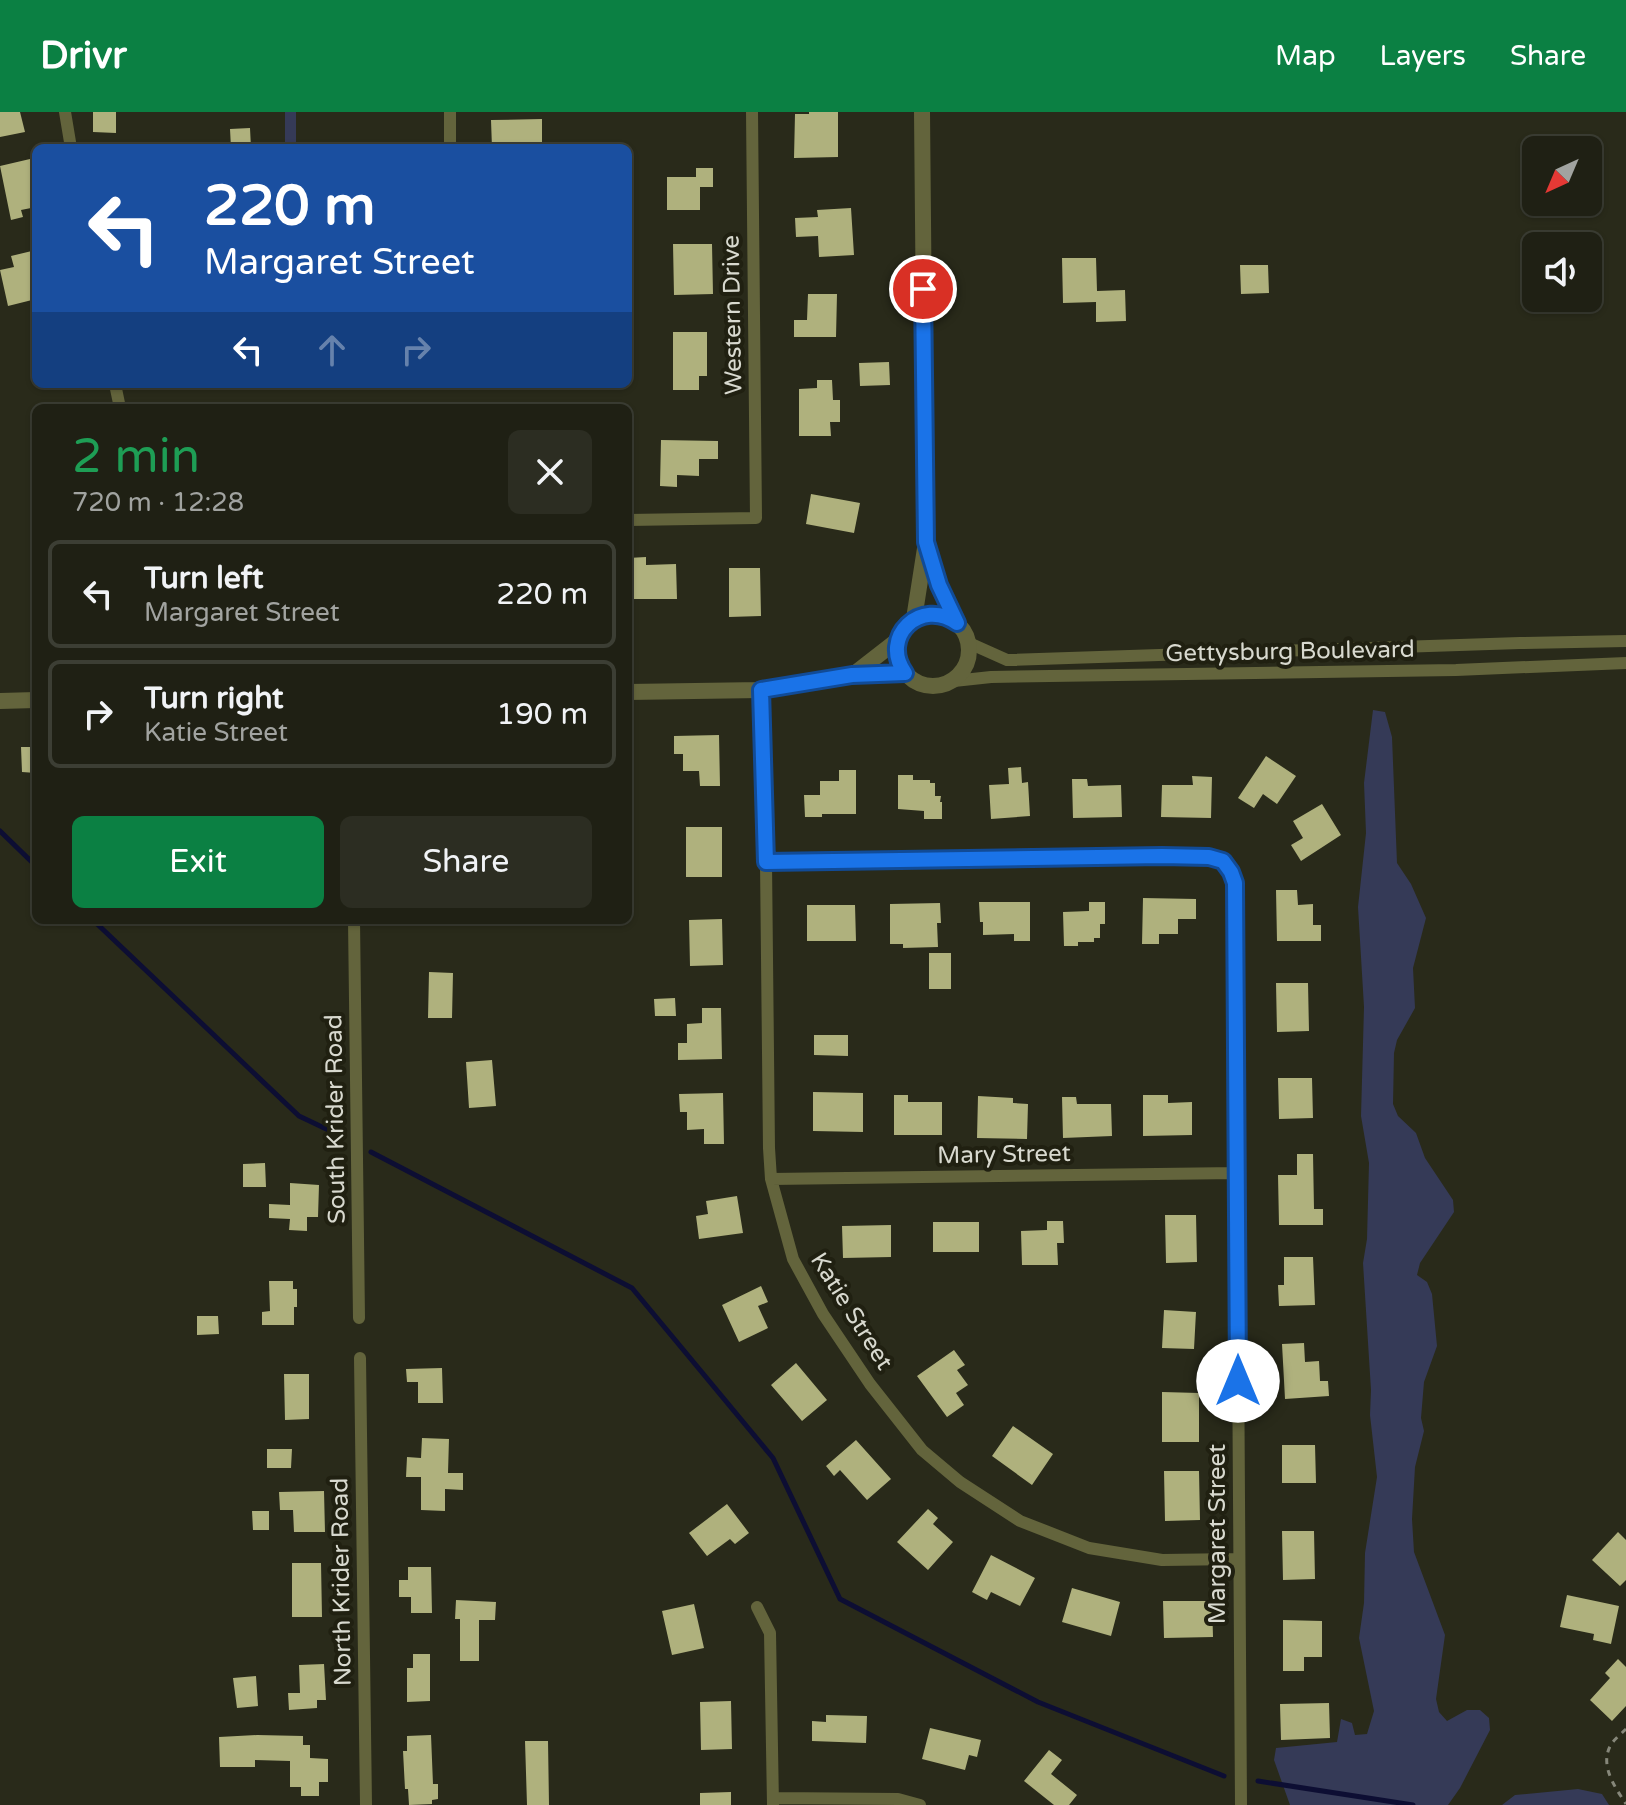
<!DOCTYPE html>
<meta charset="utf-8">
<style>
:root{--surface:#1f2014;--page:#2c2d22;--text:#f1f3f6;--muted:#a1a3a0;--line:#3c3e34;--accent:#0b8043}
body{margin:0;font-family:"Varela Round",sans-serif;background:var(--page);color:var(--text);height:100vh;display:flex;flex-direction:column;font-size:30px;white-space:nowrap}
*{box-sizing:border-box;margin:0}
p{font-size:26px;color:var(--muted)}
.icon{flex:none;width:44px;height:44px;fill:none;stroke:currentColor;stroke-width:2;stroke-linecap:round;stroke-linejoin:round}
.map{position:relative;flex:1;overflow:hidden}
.details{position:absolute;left:32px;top:292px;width:600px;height:520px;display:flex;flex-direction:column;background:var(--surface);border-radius:12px;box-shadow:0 2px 6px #0004,0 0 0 2px var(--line)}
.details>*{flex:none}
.banner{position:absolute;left:32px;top:32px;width:600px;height:244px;border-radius:12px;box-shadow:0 2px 6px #0004,0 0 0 2px var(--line);background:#1a4fa0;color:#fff;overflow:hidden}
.needle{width:52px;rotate:224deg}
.controls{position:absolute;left:1522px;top:24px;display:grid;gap:16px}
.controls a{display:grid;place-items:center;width:80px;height:80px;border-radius:12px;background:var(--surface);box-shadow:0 2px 6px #0004,0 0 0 2px var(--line);font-size:40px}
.pin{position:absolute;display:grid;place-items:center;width:68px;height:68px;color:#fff;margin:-34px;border:4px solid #fff;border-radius:50%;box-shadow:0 2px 8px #0007}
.me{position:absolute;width:88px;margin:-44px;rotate:0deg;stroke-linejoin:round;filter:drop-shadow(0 0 6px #0008)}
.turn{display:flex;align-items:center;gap:28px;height:168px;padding:0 40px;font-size:36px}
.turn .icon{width:104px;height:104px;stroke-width:2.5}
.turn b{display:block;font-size:56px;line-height:68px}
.lanes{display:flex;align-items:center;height:76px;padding:0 40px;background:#0003;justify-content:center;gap:40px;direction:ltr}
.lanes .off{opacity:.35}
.round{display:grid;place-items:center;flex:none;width:84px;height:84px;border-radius:12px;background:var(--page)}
.overview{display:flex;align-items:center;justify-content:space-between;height:136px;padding:0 40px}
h1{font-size:48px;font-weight:600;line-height:60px;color:#1e9e55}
.button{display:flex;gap:16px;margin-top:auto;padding:16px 40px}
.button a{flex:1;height:92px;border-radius:12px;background:var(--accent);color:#fff;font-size:32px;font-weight:600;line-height:92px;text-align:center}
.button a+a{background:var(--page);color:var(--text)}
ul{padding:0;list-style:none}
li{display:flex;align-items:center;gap:24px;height:108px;margin:0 16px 12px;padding:0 24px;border:4px solid var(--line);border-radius:12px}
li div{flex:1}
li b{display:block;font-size:30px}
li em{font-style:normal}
header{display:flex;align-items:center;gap:48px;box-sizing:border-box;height:112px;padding:0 40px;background:var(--accent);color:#fff}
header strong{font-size:38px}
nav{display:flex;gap:44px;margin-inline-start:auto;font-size:28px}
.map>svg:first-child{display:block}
</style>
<header>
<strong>Drivr</strong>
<nav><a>Map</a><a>Layers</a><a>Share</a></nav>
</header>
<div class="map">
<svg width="1626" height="1693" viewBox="0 0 1626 1693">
<rect width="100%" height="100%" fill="#292a1a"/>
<path fill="#353a57" d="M285,0h11v36h-11z
M1373,598l12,2 7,25 5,126 14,21 15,34 -13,50 2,40 -18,32 -3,13 -1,51 5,12 18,17 9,25 28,42 1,12 -34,51 -3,12 10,7 5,12 5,52 -13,36 -3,36 3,13 -9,36 -3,52 2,33 31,83 -9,64 3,13 8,9 20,-11h13l9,8 1,12 -30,58 -12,17h-158l-16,-45 2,-12 61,-6 4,-23 11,4 3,12 12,-1 7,-23 -15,-73 5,-35 1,-50 12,-76 -7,-62 1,-25 -8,-127 4,-24 2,-76 -8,-47 3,-109 -6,-100 8,-74 -2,-50z
M1578,1677l24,5 7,11h-107l13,-10z"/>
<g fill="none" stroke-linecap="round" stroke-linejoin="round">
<path stroke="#0d0e33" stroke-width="5" d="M0,719l36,35
M93,808l206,196 42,20
M371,1040l261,136 141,170 67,141 198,103 186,74
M1258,1669l155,24"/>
</g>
<path fill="#afb17d" d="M0,0h20l5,20 -25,5z
M93,0h23v21l-23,-1z
M809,0h29v45l-44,1 1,-44h14z
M542,7v29h-50l-1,-28z
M250,16l1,20h-20l-1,-19z
M30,47l6,26v22l-15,3 2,7 -12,3 -11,-54z
M696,56h17v19h-13v23h-33v-33h29z
M851,96l3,47 -35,2 -1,-21 -22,1 -1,-19 23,-1 -1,-7z
M673,132h39l1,50 -39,1z
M36,138v49l-28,7 -8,-36 14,-3 -3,-11z
M1062,146h34l1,33 28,-1 1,31 -30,1v-20l-33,1z
M1240,153h28l1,28 -28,1z
M808,182h29l-1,43h-42v-17h13z
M673,220h34v44h-8v14h-26z
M889,250l1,23 -30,1 -1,-23z
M817,268h15l1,20h7v22h-10l1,14h-32v-47l18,-1z
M661,328l57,1v18h-19v17l-22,-1v12l-17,-1z
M811,382l49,9 -6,30 -48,-9z
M646,445v8l30,-1 1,35h-49v-41z
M729,456h31l1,48 -32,1z
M719,623l1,51h-20l-1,-15h-16v-17h-9v-18z
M21,635h15v26l-14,-1z
M1266,644l30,20 -19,28 -14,-10 -9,14 -16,-10z
M1021,655l1,16 6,-1 2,34 -39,3 -2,-34 20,-1 -1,-16z
M839,658h17v44h-34v3h-17l-1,-22h16v-14h19z
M898,663h15v5h17v3h5v13h6l-1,6h2v17h-18v-8l-26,-2z
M1192,664l20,1 -1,41 -50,-1 1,-32h31z
M1072,667h15l1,7 33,-1 1,32 -49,1z
M1322,692l19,31 -40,26 -10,-16 12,-7 -10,-17z
M686,715h36v50h-36z
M1276,778h21l1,15 15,-1v21h8v16h-44z
M1143,786l53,1v20h-18v15h-19v10h-17z
M979,790h51v39h-16v-7l-31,1v-13h-3z
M1089,790h16v22h-5v14h-6v4h-16v4h-14l-1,-34 26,-1z
M940,791l1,20h-4l1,24 -35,1v-4h-13v-40z
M807,793h48l1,36h-49z
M722,807l1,46 -33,1 -1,-46z
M929,841h22v36h-22z
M429,860l24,1 -1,45h-24z
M1276,871h32l1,48 -32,1z
M675,886l1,18h-21l-1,-17z
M702,896h19l1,51 -44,1v-17h9v-19l15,-1z
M814,923h34v21l-34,-1z
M492,948l4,46 -27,2 -3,-46z
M1278,966h34l1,40 -34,1z
M813,980l50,1v39l-50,-1z
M723,981l1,51h-20v-15l-17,1v-18h-7l-1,-18z
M894,983h14v7h34v33h-48z
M1143,983h25v8l24,-1v33l-49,1z
M978,984l35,2v5l15,1 -1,35 -50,-1z
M1062,985h14l1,7h34l1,32 -49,2z
M1297,1042h16l1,55h9v16h-44l-1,-50h19z
M265,1051l1,24h-23v-23z
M290,1071l29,2 -1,32h-11v14l-18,-1 1,-11 -21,-1v-14l21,1z
M737,1084l6,37 -44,6 -3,-23 12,-2 -2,-13z
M1165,1103h31l1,47 -31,1z
M1047,1109h16l1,22h-7l1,22h-36l-1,-34 26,-1z
M933,1110h46v30h-46z
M891,1113v32l-48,1 -1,-32z
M1284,1145h29l2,48 -36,1 -1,-21h6z
M269,1169h24v8h4v18h-3v18h-32v-13l8,-1z
M761,1174l7,16 -10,4 10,22 -29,14 -17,-37z
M1164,1198l32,2 -2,37 -32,-1z
M197,1204h21l1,18 -22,1z
M1304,1231l1,19 14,-1 1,20h8l1,15 -44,3 -3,-55z
M954,1238l11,15 -8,5 11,15 -12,8 8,12 -17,12 -30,-41z
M796,1251l31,37 -25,21 -31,-36z
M442,1256l1,35h-25v-21h-11l-1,-13z
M284,1262h25v45l-24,1z
M1162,1280l37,1v49h-37z
M1013,1314l40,28 -21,31 -40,-29z
M422,1326l27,1 -1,34h15v17l-18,-1v22l-24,-1v-33h-15l1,-20 14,1z
M856,1328l35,39 -24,21 -27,-30 -6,6 -8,-10z
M1282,1333h33l1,38h-34z
M267,1337h25l-1,19h-24z
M1164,1359h35l1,49 -35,1z
M324,1379l1,41h-31l-1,-22h-13l-1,-18z
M727,1392l22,29 -14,11 -5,-5 -23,17 -18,-23z
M928,1397l10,9 -5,6 20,18 -25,28 -31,-28z
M252,1399h17v19h-16z
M1282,1419h32l1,48 -32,1z
M1618,1420l8,8v40l-6,6 -28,-26z
M991,1443l44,23 -15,28 -29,-14 -4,8 -15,-8z
M292,1451h29l1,54h-30z
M408,1455h23l1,46h-21v-16h-12v-17h9z
M1072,1476l48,14 -9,34 -49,-14z
M1567,1483l52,11 -8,38 -18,-4 1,-6 -34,-7z
M456,1488l40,2 -1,18h-16v41h-19v-42h-5z
M1163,1489h49l1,36 -49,1z
M694,1492l10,44 -32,7 -10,-44z
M1283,1508l39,1v36h-18v14h-21z
M413,1542h17v47l-23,1v-34h6z
M1618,1547l8,8v39l-14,15 -22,-21 20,-22 -5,-5z
M324,1552l2,36h-9v8l-28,2 -1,-17h12l-1,-28z
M256,1564l2,30 -21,2 -4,-30z
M731,1589l1,48 -31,1 -1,-48z
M1329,1591l1,35 -49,2 -1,-36z
M826,1603l41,1 -1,27 -54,-2v-20l14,1z
M930,1616l51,12 -4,17 -8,-2 -4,15 -43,-11z
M257,1623l46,1v9h7v13l18,1v23h-9v14h-18v-9h-11v-26l-35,-1v7h-35l-1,-30z
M431,1623l2,49h5v15l-6,1v4l-23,1 -1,-16h-3l-2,-38h4v-15z
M525,1629h23l1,64h-22z
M1049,1638l13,10 -11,14 26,21 -8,10h-15l-30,-24z
M731,1680v13h-31v-12z"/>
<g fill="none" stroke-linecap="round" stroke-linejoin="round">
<path stroke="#86877a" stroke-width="3" stroke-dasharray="6 6" stroke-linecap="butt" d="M1626,1617c-4,4 -10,9 -14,14 -14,21 3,44 14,61"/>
<path stroke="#63643c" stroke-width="12" d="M65,0l6,36
M450,0v36
M115,272l5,24
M628,408l128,-2 -4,-406
M969,531l38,17 513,-17 106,-2
M954,569l37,-4 465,-7 170,-7
M761,578l5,172 3,286 2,31 22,80 30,55 47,70 52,66 38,32 60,39 69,27 73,12 77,-1
M766,750l428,-6 29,5 8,11 4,11 6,922
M354,808l5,398
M771,1067l466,-6
M360,1246l6,447
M757,1495l13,26 3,172
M773,1686l125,1 22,6"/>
<path stroke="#63643c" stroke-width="16" d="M928,435l11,38 18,37
M897 538a36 36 0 1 1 72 0a36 36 0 1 1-72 0Z
M914,507l12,-77 -4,-430
M854,562l45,-35
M628,580l133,-2 91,-15 53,-2
M0,589l36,-1"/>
</g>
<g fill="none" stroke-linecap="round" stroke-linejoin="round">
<g stroke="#114b97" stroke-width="20">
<path id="route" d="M923,177l3,253 13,43 18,38c-36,-26 -78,14 -52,50l-53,2 -91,15 5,172 396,-6 47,1 14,4 8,11 4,11 3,498"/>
</g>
<use href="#route" stroke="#1a73e8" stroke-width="14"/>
</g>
<g text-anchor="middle" stroke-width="8" stroke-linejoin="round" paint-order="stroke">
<g font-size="24" fill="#d8d9cf" stroke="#202011">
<text transform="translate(732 203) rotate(-91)" y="8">Western Drive</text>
<text transform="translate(1290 539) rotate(-1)" y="8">Gettysburg Boulevard</text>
<text transform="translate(335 1007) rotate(-91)" y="8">South Krider Road</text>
<text transform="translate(1004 1042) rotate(-1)" y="8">Mary Street</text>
<text transform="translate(852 1199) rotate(58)" y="8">Katie Street</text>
<text transform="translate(1217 1422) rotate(-90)" y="8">Margaret Street</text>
<text transform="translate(341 1470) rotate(-91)" y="8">North Krider Road</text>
</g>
</g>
</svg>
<div class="controls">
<a><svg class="needle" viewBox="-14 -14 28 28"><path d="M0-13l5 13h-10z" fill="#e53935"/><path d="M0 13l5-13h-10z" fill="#a1a3a0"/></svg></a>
<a><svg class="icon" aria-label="sound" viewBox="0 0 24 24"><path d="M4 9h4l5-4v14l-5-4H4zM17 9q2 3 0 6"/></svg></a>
</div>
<div class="pin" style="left:923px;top:177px;background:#d93025"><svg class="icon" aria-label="arrive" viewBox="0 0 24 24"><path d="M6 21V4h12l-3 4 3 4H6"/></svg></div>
<svg class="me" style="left:1238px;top:1269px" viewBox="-20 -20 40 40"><circle r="19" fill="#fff"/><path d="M0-13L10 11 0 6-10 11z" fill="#1a73e8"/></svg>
<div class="banner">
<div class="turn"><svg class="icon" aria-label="left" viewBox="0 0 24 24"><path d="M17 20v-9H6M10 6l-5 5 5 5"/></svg><div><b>220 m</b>Margaret Street</div></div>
<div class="lanes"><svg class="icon" aria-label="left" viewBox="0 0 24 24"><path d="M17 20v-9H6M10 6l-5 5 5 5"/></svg><svg class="icon off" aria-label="ahead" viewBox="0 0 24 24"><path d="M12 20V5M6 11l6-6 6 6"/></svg><svg class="icon off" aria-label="right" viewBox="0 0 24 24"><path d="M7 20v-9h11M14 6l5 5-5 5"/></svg></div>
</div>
<section class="details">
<div class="overview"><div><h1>2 min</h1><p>720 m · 12:28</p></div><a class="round"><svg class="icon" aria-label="close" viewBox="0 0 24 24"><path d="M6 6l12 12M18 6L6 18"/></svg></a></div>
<ul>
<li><svg class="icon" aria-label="left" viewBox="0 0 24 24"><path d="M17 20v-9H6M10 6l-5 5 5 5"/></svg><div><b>Turn left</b><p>Margaret Street</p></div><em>220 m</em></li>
<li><svg class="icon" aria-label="right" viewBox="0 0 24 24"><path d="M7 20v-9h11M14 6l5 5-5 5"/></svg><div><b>Turn right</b><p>Katie Street</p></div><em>190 m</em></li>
</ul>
<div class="button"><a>Exit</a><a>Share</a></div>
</section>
</div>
